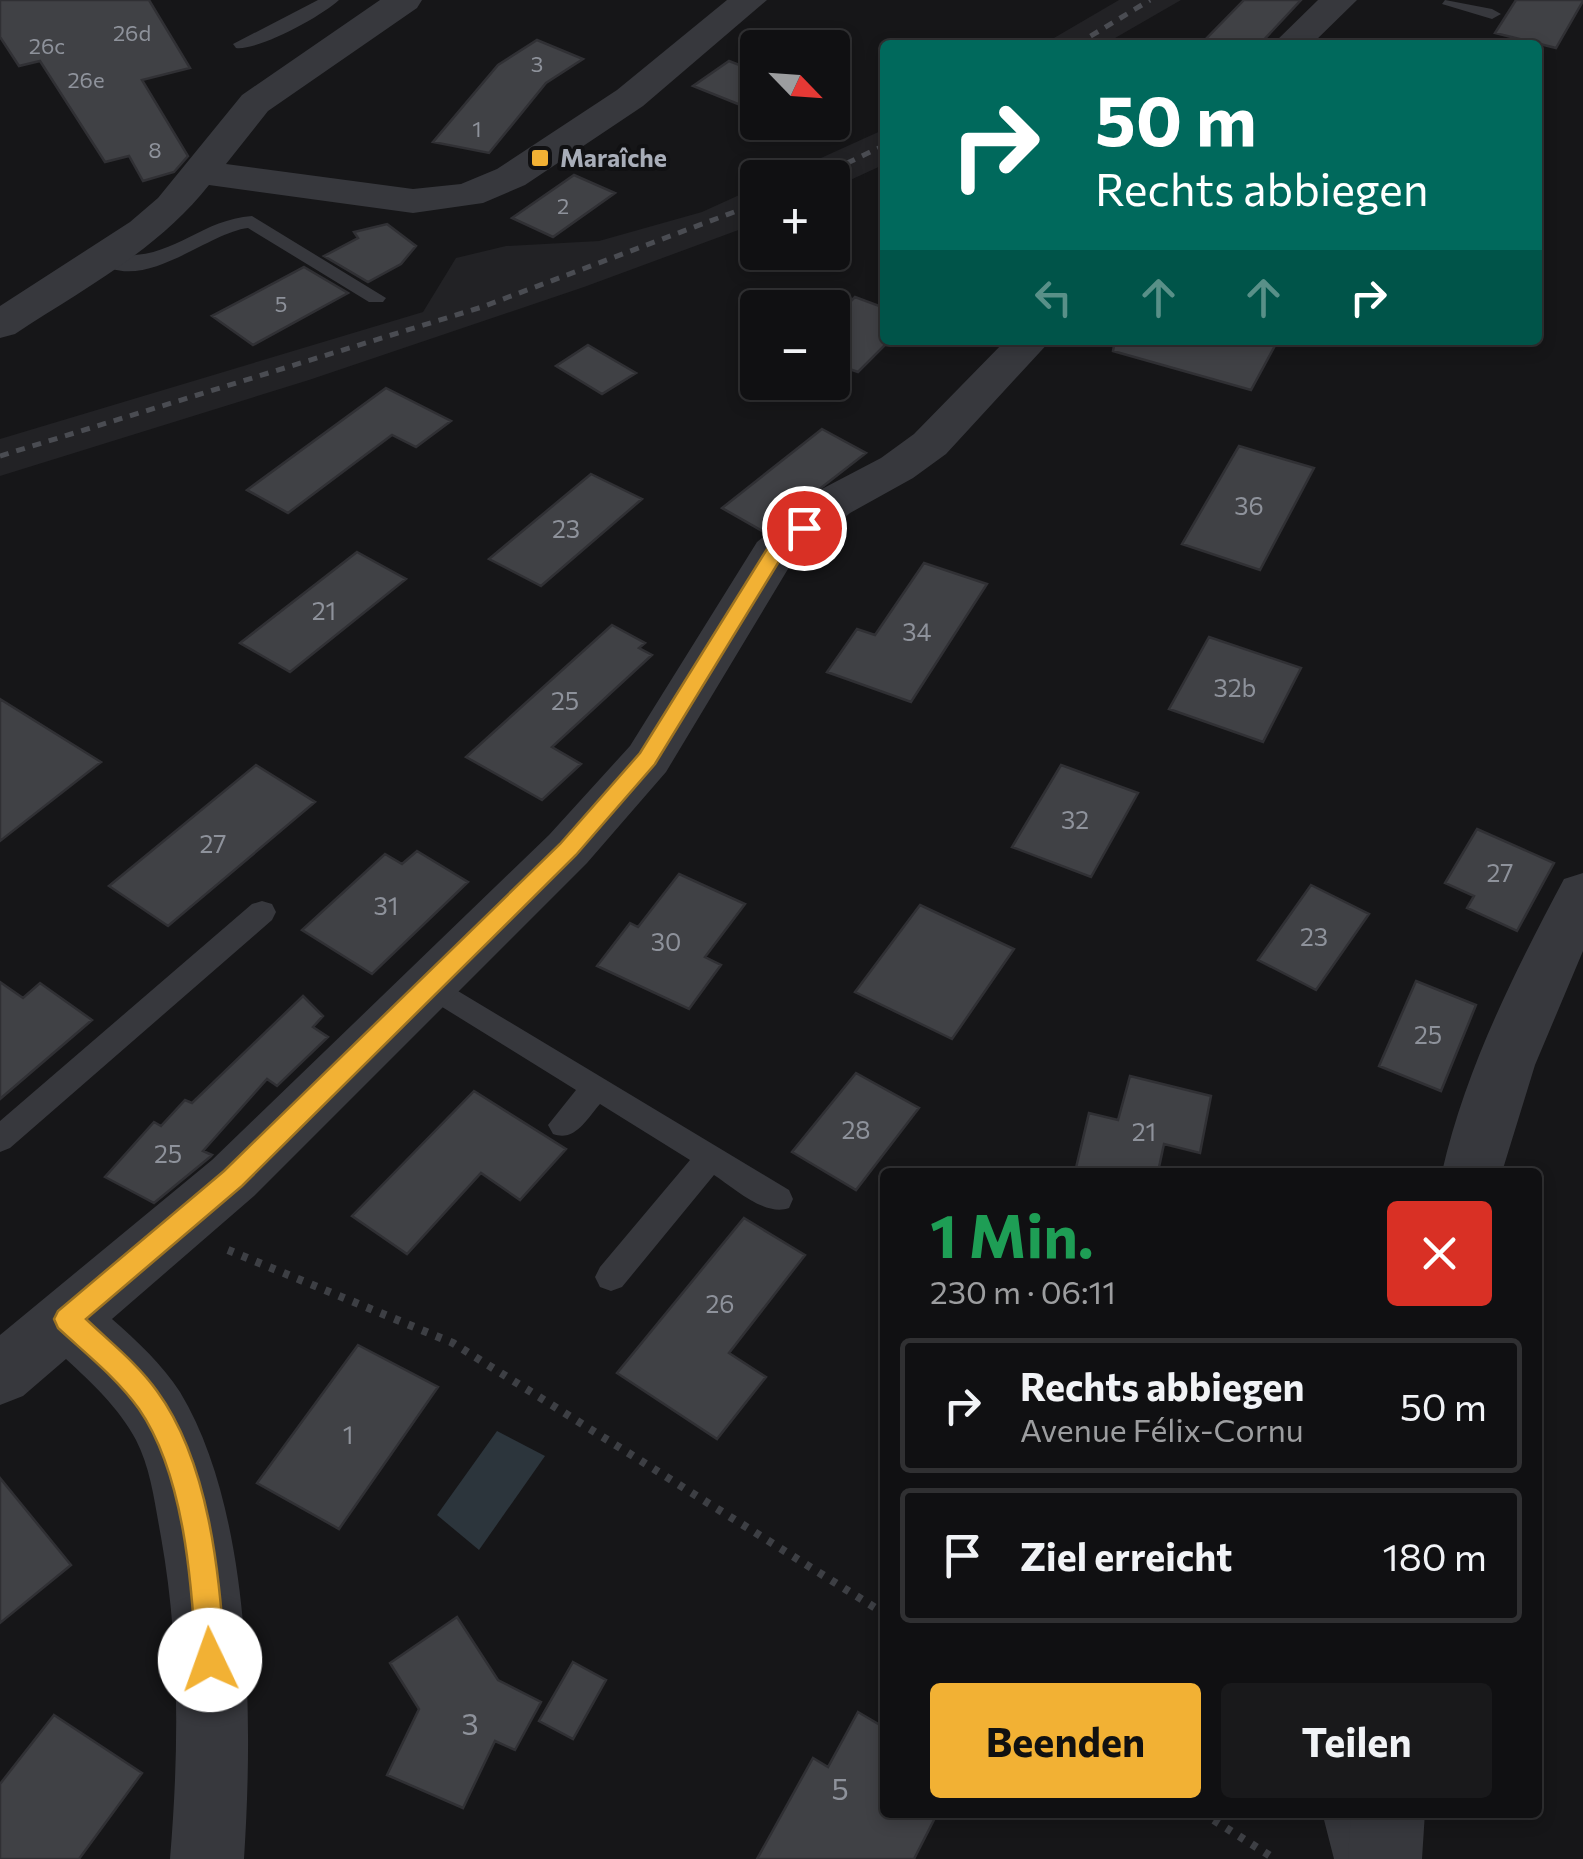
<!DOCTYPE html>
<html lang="de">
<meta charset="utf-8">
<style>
:root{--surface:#101012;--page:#19191b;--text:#f1f3f6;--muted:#9c9d9f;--line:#303032;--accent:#f2b134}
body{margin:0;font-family:Commissioner,sans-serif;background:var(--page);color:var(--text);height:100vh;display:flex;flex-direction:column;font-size:38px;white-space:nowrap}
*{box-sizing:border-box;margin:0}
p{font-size:32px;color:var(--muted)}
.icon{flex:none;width:55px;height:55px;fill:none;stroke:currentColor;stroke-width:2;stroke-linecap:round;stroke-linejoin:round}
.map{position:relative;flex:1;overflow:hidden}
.sheet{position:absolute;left:880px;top:1168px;width:662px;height:650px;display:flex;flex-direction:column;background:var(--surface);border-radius:10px;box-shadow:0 5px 15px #0003,0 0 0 2px var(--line)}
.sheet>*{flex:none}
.top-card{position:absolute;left:880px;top:40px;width:662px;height:305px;border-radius:10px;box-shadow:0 5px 15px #0003,0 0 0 2px var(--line);background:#00695c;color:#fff;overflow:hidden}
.needle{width:65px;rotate:115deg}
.fabs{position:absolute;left:740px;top:30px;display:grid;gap:20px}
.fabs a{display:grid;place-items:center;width:110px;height:110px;border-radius:10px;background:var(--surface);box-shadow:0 5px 15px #0003,0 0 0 2px var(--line);font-size:50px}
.pin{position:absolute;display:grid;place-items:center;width:85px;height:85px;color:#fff;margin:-42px;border:5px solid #fff;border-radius:50%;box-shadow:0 2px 10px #0007}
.me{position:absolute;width:110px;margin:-55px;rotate:357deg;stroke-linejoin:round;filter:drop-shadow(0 0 8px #0008)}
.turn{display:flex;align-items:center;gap:35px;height:210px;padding:0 50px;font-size:45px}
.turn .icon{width:130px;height:130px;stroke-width:2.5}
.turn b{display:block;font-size:70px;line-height:85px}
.lanes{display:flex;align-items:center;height:95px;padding:0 50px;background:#0003;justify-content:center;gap:50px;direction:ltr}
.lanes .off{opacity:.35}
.round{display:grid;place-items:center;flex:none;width:105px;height:105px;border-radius:10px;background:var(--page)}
.headline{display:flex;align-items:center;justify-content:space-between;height:170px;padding:0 50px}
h1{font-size:60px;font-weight:700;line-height:75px;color:#1e9e55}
.button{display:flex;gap:20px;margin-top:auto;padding:20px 50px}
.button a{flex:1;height:115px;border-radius:10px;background:var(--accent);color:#111;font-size:40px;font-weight:700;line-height:115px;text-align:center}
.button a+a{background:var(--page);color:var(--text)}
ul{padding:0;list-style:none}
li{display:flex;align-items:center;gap:30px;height:135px;margin:0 20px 15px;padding:0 30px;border:5px solid var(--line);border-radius:10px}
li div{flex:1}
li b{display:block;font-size:38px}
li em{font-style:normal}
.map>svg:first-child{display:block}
</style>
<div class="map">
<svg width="1583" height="1859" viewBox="0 0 1583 1859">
<rect width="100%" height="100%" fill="#161618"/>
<path fill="#222225" d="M1119,0h62l-78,45h-61z
M885,129v35l-52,24 -1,-10 -53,-1z
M757,187v35l-5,3 -168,62 -275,93 -309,96v-37l423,-127 33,-54 50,-12 93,-5 103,-29z"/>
<path fill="#2c353c" d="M497,1431l48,25 -66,94 -42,-35z"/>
<path fill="#404145" stroke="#303034" stroke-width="2.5" d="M0,0h149l41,68 -48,12 46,76 -14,16 -31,9 -14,-25 -24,6 -65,-101 -21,5 -19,-29z
M1244,0h57l-42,45h-59z
M1516,0h67v1l-27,47 -61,-15z
M537,40l46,19 -37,24 -57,70 -56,-11 65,-77z
M729,61l29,11v18l-20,14 -45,-18z
M574,175l41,18 -62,44 -41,-19z
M387,224l29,22 -15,18 -33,18 -44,-26 34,-18 -4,-6z
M304,267l44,26 -95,52 -41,-29z
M855,297l30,11v37l-27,27 -26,-9v-44z
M1115,340h163l-27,50 -138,-39z
M588,345l48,28 -34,21 -46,-28z
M386,388l65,33 -35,26 -24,-12 -104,78 -41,-23z
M822,429l44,24 -102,79 -42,-24z
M1239,446l75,22 -54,102 -78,-26z
M591,474l51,25 -101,87 -52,-27z
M357,552l49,27 -116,93 -50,-29z
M924,563l63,21 -76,118 -84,-30 30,-43 18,6z
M612,625l33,18 -6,5 13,7 -100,92 29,17 -39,36 -76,-43z
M1209,637l92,31 -38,74 -94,-33z
M0,699l101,63 -101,79z
M256,765l59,37 -147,124 -59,-40z
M1061,765l77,28 -47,84 -79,-30z
M1477,829l77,34 -37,68 -50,-23 7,-12 -29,-13z
M417,851l51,31 -96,92 -70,-44 83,-76 17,10z
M679,874l66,30 -40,53 16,8 -32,44 -92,-43 33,-43 8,4z
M1311,885l58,29 -53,76 -58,-30z
M920,905l94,44 -62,90 -97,-47z
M1416,981l60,24 -35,86 -62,-25z
M0,982l23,16 17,-15 52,37 -92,79z
M303,996l20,20 -10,11 15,10 -51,49 -10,-7 -64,72 9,4 -2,2 -56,46 -49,-26 49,-55 7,4 24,-26 7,3z
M856,1073l63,35 -63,82 -64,-38z
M1130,1076l81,20 -11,57 -36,-9 -6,28h-83l14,-59 29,7z
M474,1091l92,58 -46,51 -39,-27 -74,81 -55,-38z
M744,1218l61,37 -76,98 37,24 -49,62 -100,-66z
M358,1345l80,42 -99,142 -82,-46z
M0,1478l71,87 -71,58z
M457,1617l41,63 43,22 -26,48 -20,-9 -32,67 -76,-33 32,-66 -29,-46z
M573,1662l33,18 -33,59 -34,-18z
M858,1712l27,16v84h53l-24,47h-157l56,-101 15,9z
M54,1715l88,58 -63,86h-79v-75z"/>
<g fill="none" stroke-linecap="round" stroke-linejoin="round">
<path stroke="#3d3f44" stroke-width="8" stroke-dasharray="6 9" stroke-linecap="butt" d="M228,1250l225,93 432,271
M1201,1812l74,47"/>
<path fill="#37383d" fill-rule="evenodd" d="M318,0h21c-17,16 -81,51 -103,48l-3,-4z
M1445,0l47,9 9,5 -9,5 -50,-15z
M252,216l134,82 -3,4h-14l-121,-74c-43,5 -109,71 -154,30l10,-6c63,16 91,-32 148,-36z
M262,901l10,3 4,8 -4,8 -262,228 -10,4v-31l252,-217z
M428,973l361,217 4,9 -4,9c-24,9 -55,-20 -75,-33l-92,112 -11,4 -11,-4 -5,-10 5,-10 90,-107 -90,-56c-14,16 -25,38 -47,30l-5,-9 28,-35 -158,-98 -4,-8 4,-8z
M1322,1812h37l13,47h-38z"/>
<path fill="#37383d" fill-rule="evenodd" d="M380,0h42l-5,8 -149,103 -42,53 187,25 48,-5 36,-15 120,-79 110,-90h40l-124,106 -118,79 -42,18 -70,10 -204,-28c-51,65 -126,104 -194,149l-15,4v-32l130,-84 28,-24 84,-103z
M1318,0h39l-46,45h-39z
M1006,340h45l-105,114 -33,24 -63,35 -59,51 -125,208 -79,91 -333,333 -142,123c25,22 50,45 68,73 73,121 73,330 64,467h-74c9,-108 10,-215 -9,-322 -6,-32 -10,-68 -25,-97 -17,-32 -44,-57 -70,-81l-43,37 -23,9v-70l212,-175 337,-325 81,-89 127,-204 61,-51 63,-33 33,-24z
M1583,873v78l-48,114 -33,107h-60c23,-102 73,-201 122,-293z
M1351,1812h74l-3,47h-74z"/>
<path stroke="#4a4c52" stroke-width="5" stroke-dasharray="9 8" stroke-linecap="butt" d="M1076,45l74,-45
M816,178l69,-33
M0,456l482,-149 276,-104"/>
</g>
<path fill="#f2b134" stroke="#9d7322" stroke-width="2.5" d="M804,522l10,6 -33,30 -126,206 -79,91 -334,331 -156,133c24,23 52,45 71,72 52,71 63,183 68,269l-4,10 -11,5 -10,-5 -4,-10c-4,-77 -12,-186 -57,-251 -22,-31 -54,-56 -81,-81l-4,-9 4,-8 166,-140 336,-327 80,-91 127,-204z"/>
<rect fill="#f2b134" stroke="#111113" stroke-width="4" x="530" y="148" width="20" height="20" rx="5"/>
<g text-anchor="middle" stroke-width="8" stroke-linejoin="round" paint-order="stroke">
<g font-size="22" fill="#8e929b">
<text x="132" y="41">26d</text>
<text x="47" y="54">26c</text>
<text x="537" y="72">3</text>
<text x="86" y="88">26e</text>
<text x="477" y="137">1</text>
<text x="155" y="158">8</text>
<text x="563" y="214">2</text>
<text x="281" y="312">5</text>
</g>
<g font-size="25" font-weight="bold" fill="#a8adb8" stroke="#111113" text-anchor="start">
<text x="560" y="167">Maraîche</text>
</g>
<g font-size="25" fill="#8e929b">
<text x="1249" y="515">36</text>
<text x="566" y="538">23</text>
<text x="324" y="620">21</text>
<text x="917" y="641">34</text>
<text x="1235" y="697">32b</text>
<text x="565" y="710">25</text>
<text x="1075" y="829">32</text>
<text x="213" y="853">27</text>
<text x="1500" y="882">27</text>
<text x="386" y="915">31</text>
<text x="1314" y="946">23</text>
<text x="666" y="951">30</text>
<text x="1428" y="1044">25</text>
<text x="856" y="1139">28</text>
<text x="1144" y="1141">21</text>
<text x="168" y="1163">25</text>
<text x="720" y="1313">26</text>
<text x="348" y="1444">1</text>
</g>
<g font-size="30" fill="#8e929b">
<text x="470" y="1735">3</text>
<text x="840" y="1800">5</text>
</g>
</g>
</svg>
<div class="fabs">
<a><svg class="needle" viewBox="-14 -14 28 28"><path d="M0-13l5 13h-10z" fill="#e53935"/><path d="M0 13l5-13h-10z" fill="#9c9d9f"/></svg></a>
<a>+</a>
<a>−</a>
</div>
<div class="pin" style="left:804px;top:528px;background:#d93025"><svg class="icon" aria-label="arrive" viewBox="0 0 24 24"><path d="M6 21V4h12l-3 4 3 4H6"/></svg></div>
<svg class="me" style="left:210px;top:1660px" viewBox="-20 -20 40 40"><circle r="19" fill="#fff"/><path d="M0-13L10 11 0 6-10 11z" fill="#f2b134"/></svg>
<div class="top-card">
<div class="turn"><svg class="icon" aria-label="right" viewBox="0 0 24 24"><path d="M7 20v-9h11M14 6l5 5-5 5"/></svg><div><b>50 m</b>Rechts abbiegen</div></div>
<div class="lanes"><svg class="icon off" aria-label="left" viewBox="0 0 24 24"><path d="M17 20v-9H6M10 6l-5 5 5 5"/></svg><svg class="icon off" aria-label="ahead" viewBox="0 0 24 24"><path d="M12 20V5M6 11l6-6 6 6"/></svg><svg class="icon off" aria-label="ahead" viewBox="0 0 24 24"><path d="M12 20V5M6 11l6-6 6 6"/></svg><svg class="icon" aria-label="right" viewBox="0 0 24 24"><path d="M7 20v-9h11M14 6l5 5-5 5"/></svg></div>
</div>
<section class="sheet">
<div class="headline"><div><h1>1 Min.</h1><p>230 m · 06:11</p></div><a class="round" style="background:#d93025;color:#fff"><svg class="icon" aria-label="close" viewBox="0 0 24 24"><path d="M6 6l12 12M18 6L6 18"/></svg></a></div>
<ul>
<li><svg class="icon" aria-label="right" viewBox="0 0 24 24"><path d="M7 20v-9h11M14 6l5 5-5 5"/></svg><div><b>Rechts abbiegen</b><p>Avenue Félix-Cornu</p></div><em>50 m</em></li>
<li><svg class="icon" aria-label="arrive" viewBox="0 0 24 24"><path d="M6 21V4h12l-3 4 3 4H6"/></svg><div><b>Ziel erreicht</b></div><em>180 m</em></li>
</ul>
<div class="button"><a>Beenden</a><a>Teilen</a></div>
</section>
</div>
